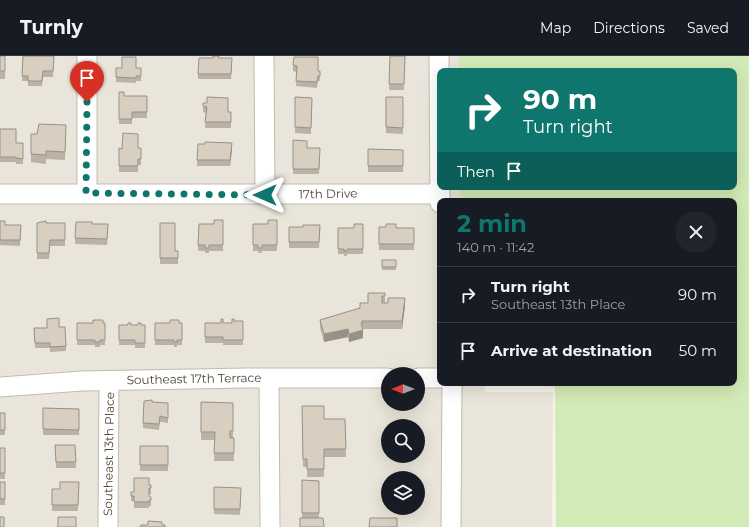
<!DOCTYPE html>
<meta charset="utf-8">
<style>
:root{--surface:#171b24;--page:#20242c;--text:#f1f3f6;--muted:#9ea1a6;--line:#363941;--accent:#0f766e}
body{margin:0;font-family:Montserrat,sans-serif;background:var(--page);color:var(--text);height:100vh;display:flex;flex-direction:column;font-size:15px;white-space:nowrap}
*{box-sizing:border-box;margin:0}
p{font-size:13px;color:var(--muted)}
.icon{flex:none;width:22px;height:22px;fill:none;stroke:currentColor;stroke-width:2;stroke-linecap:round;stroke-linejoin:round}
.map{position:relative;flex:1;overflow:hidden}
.side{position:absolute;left:437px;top:142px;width:300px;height:188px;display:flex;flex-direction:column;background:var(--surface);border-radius:8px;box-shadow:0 4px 16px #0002}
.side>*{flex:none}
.hud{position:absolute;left:437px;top:12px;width:300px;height:122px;border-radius:8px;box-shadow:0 4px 16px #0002;background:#0f766e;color:#fff;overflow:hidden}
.needle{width:26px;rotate:270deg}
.tools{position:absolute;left:381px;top:311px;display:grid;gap:8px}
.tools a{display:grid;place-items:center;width:44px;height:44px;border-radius:50%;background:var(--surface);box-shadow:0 4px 16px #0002;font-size:20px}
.pin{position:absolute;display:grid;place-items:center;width:34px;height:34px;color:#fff;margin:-41px -17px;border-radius:50% 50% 50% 0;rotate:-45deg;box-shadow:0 0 4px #0007}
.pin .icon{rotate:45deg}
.me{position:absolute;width:44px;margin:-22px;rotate:270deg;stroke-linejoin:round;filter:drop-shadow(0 0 3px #0008)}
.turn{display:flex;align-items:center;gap:14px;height:84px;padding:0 20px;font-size:18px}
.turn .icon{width:52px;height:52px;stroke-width:2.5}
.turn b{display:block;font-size:28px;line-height:34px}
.then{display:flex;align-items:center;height:38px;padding:0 20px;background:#0003;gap:8px;font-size:15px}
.round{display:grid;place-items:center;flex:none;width:42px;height:42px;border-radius:21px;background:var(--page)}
.overview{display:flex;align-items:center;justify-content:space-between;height:68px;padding:0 20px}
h1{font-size:24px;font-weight:700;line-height:30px;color:var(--accent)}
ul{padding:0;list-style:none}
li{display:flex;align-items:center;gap:12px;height:56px;padding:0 20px;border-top:1px solid var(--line)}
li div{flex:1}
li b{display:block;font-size:15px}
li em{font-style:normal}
header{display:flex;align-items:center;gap:24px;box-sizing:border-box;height:56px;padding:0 20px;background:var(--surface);border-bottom:1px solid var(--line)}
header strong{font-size:19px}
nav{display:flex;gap:22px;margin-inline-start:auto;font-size:14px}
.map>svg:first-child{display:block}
</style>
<header>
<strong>Turnly</strong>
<nav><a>Map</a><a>Directions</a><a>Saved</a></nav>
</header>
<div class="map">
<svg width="749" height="471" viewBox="0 0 749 471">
<rect width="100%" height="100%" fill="#f6f3ec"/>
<path fill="#eae5da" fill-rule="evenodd" d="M0,0h487v15h-47v116h46v14h-46v182h45v9h68l-1,135h-552zM388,318h30v30h-30zM388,370h30v30h-30zM388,422h30v30h-30z"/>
<path fill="#d2eab5" d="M459,0h290v471h-193l-1,-140 -41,-4h220v-182h-274v-14h274v-116h-275z"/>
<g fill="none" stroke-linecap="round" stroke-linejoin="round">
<g stroke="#c2bbae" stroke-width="21">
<path id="minor" d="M264,0l1,139
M439,0l1,147
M87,137v-137
M0,138h439
M269,322l1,149
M418,322h22
M0,331l82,-6 165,-3h141
M108,471l1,-146
M451,471l1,-144"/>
</g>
<use href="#minor" stroke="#fff" stroke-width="19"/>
</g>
<path fill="#bab2a6" d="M0,0h5v23h-5z
M23,0l31,5 -1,16h-10l-1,9h-14v-5h-6z
M219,0v2l13,5 -1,16h-33v-5l15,-16z
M390,0h15l-1,34h-15z
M293,9l25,6h2v10h-2l-1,7 -21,-2 1,-14 -4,-1z
M116,12h20l5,6v7h-5v2l-20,-1z
M119,36l5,4h23v22h-15v6h-13z
M295,41l17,1 -1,36 -16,-1z
M386,41h17v37l-17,-1z
M203,47l25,9h3v16h-26l1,-15 -3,-1z
M66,69l-1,35 -19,-1v5l-15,-2v-28h6z
M0,73l16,14h7v21h-7v-2h-16z
M293,84l14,8 13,6 -1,20h-26z
M119,92l3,1 16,-1 3,6v11h-3v7h-19z
M232,93l-2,17h-33v-6z
M368,93l35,1v22h-35z
M223,164v31h-14v2h-4v-2h-7v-6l16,-21z
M277,164v31h-15v2h-4v-2h-5v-27h15z
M0,165l5,4 16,6 -1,15 -20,-1z
M37,167h28v23h-15l-1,13h-12z
M160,167l15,28h3v13h-18z
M92,168l16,6 -1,15 -32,-1v-6z
M363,168v30h-16v2h-3v-2h-6v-26h16z
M289,171l31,4 -1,17h-30z
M379,171l17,1h18v22h-35z
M382,204h14v10h-14z
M385,237v10l20,3 -3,23h-39v9l-14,4 -1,-5 -24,5 -4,-14v-8l40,-12z
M234,265h9v24h-20v-2h-18v-20h27z
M77,267h28v22h-5v2h-5v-2h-18z
M155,267h27v22h-5v2h-3v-2h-19z
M119,269h26v23h-10v-3h-16z
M59,271l7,19v5l-16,1v-4h-15l-1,-20h13z
M152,346l16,1v20l-8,-1 -1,8 -16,-2v-5z
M201,346l32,1v35h1v23h-20l1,-21h-14z
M302,350l22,13h21l1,38h-22v20h-17v-10h-4z
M43,352l36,1v26h-36z
M0,357h5v22h-5z
M55,389h20l1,23h-20z
M140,390h28v25h-28z
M0,392h5v31h-5z
M302,424l17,1v37h-17z
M0,426h5v23h-5z
M79,426l-1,29h-26v-22h8z
M149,429h2v9h-2v2l2,1v9h-2v2h-15v-7h-3v-9h3z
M214,431l27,1 -1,27 -26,-1z"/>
<path fill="#979187" d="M232,87v6l-2,17v-6z
M405,242v8l-3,23v-8z
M348,273v8l-24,5v-8z
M363,274v8l-14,4v-8z"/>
<path fill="#d8cfc1" stroke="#979187" d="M0,0h5v15h-5z
M23,0h31l-1,15h-10l-1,10h-14v-5h-6z
M213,0h6l-1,2h14l-1,16h-33l1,-16h14z
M390,0h15l-1,28h-15z
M122,1h14v11h5v8h-5v2l-20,-1v-9h6z
M294,1h24v14h2v5h-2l-1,6 -21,-1 1,-15 -4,-1z
M119,36h5v4h23v16h-15v7h-13z
M207,41l21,1v14h3v10h-26l2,-15 -4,-1v-3h4z
M295,41l17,1 -1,30 -16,-1z
M386,41h17v31l-17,-1z
M39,68l27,1 -1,27 -19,-1v4l-15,-1v-20h6z
M0,73h16v14h7v16l-7,-1v-1h-16z
M123,77l15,1v14h3v11h-3v7h-19v-18l3,1z
M293,84l14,1v7h13l-1,21h-26z
M205,86l27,1 -2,17h-33l1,-16h7z
M368,93l35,1v16h-35z
M214,164h9v25h-14v3h-4v-3h-7l1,-21h15z
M268,164h9v25h-15v3h-4v-3h-5v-21h15z
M0,165h5v4h16l-1,15h-20z
M46,165v2h19v17h-15l-1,13h-12v-30z
M76,166h16v2h16l-1,15 -32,-1z
M160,167h15v28h3v7h-18z
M354,168h9v25h-16v2h-3v-2h-6v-21h16z
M386,168h10v4h18v16h-35v-17h7z
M303,169h17l-1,17h-30v-15h14z
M382,204h14v7h-14z
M368,237h17v3h-3v7h6v-5h17l-3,23h-40l1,2h-2l2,7 -14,4 -1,-5 -24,5 -4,-14 40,-12v-5h8z
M59,262v9h6l1,19 -16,1v-4h-15l-1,-15h13v-9z
M221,263h2v4h9v-4h2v2h9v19h-20v-3h-18v-14h16z
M93,264h10v3h2v17h-5v2h-5v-2h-18v-17h16z
M170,264h9v3h3v17h-5v2h-3v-2h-19v-17h15z
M128,267h3v2h7v-2h3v2h4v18h-10v-3h-16v-15h9z
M152,344v2l16,1v15l-8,-2 -1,8 -16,-1 1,-22z
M201,346l32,1v28h-3v7h4v15h-20l1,-21h-14z
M302,350h22v13h21l1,30h-22v20h-17v-10h-4z
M43,352l36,1v21l-36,-1z
M0,357h5v17h-5z
M55,389h20l1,17h-20z
M140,390h28v19h-28z
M0,392h5v25h-5z
M134,422h15v7h2v3h-2v8l2,1v3h-2v2h-15v-6h-3v-4h3z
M302,424l17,1v32h-17z
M0,426h5v17h-5z
M60,426h19l-1,23h-26v-16h8z
M214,431l27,1 -1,21h-26z
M0,461h4v10h-4z
M58,461h18v10h-18z
M300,462h23l1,9h-24z
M370,462h27v9h-28z
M148,465l14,1v3h3v2h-25l1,-2h7z"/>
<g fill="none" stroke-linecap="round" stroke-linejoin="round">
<path stroke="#0f766e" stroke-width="7" stroke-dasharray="0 12.6" d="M87,46l-1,91 179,2"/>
</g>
<g text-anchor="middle" stroke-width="3.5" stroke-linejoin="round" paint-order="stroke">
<g font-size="12" fill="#4b4439" stroke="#fff">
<text transform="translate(328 138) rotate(-1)" y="4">17th Drive</text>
<text transform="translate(194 323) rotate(-1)" y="4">Southeast 17th Terrace</text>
<text transform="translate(109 398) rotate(-89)" y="4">Southeast 13th Place</text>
</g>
</g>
</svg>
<div class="tools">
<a><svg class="needle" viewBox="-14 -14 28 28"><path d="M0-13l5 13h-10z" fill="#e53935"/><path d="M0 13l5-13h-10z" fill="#9ea1a6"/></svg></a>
<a><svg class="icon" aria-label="search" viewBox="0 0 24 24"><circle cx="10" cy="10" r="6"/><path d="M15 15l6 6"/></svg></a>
<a><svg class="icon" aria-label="layers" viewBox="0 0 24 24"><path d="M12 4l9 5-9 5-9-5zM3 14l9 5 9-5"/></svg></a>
</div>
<div class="pin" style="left:87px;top:46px;background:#d93025"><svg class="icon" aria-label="arrive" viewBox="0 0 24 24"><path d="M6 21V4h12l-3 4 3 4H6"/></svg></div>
<svg class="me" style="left:265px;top:139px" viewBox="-20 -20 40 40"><path d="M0-17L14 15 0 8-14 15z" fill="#0f766e" stroke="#fff" stroke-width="4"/></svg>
<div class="hud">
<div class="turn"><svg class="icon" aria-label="right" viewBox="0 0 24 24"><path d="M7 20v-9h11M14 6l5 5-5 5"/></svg><div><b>90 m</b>Turn right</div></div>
<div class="then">Then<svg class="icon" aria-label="arrive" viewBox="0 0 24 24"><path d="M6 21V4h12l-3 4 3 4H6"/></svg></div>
</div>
<section class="side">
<div class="overview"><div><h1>2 min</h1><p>140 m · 11:42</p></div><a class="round"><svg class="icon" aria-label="close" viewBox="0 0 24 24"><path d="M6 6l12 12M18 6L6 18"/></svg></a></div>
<ul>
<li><svg class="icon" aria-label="right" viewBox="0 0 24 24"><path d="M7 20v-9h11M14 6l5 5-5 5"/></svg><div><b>Turn right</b><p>Southeast 13th Place</p></div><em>90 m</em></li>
<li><svg class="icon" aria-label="arrive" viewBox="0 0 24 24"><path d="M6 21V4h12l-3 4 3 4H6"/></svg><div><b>Arrive at destination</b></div><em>50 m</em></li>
</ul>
</section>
</div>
